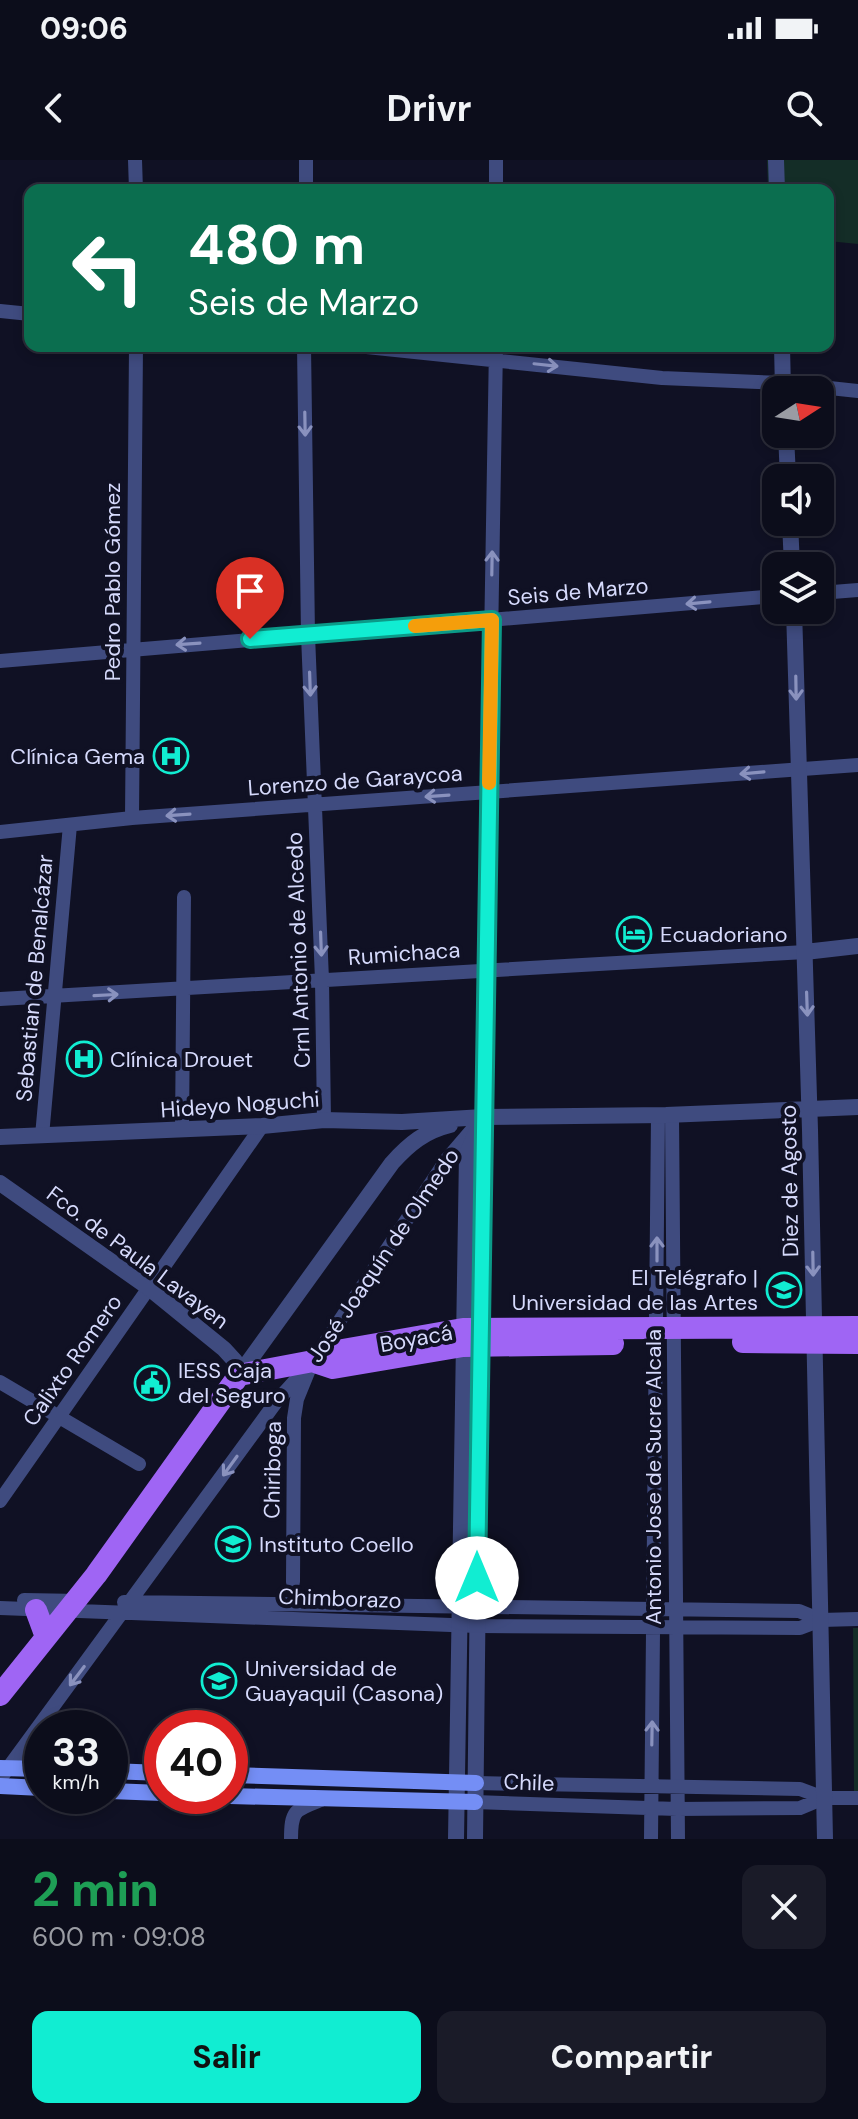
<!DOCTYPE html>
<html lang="es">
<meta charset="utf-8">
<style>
:root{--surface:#0c0d1b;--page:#1a1b28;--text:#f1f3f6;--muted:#9a9ca3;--line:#2c2d3a;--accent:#11edd2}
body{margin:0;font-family:"DM Sans",sans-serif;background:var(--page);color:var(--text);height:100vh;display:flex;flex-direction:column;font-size:30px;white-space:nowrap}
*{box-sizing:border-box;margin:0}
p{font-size:26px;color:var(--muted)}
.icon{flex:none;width:44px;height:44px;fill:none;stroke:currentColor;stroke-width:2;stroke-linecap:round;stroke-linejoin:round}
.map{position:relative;height:1679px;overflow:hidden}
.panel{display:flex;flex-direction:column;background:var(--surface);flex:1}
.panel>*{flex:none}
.hud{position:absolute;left:24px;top:24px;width:810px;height:168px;border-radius:16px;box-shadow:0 4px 12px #0003,0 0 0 2px var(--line);background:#0b6e4f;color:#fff;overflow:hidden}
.needle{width:52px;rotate:78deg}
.fabs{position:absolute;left:762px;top:216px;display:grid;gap:16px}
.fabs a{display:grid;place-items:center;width:72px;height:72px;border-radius:16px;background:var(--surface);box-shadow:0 4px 12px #0003,0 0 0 2px var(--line);font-size:40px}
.speed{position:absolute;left:24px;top:1550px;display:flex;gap:16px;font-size:40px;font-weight:700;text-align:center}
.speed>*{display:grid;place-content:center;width:104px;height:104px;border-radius:50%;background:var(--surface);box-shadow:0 4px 12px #0003,0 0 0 2px var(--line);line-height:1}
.speed small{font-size:20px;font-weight:400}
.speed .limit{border:12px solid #d22;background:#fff;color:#111}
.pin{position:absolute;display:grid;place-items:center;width:68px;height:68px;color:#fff;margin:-82px -34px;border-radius:50% 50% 50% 0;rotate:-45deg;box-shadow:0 0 8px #0007}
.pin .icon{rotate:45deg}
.me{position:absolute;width:88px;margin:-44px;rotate:0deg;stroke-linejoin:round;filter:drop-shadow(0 0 6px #0008)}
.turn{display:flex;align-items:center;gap:28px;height:168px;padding:0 32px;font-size:36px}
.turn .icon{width:104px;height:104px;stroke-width:2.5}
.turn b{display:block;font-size:56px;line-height:68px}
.round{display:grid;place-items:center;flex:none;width:84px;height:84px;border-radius:16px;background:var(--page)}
.head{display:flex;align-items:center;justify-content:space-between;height:136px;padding:0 32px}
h1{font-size:48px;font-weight:700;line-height:60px;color:#1e9e55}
.action{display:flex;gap:16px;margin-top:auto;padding:16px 32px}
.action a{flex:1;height:92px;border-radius:16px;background:var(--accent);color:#111;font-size:32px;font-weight:700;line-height:92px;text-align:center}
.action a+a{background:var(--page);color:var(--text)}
.status{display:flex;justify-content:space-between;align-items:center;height:56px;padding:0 40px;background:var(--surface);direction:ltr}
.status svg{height:22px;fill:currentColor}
header{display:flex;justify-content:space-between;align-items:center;height:104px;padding:0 32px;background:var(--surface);font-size:36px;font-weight:700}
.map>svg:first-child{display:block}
</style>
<div class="status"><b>09:06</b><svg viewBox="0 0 49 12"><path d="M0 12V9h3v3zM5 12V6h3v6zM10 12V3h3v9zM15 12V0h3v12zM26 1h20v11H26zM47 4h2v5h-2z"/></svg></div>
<header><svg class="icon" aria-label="back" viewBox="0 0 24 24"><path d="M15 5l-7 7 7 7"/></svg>Drivr<svg class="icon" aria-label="search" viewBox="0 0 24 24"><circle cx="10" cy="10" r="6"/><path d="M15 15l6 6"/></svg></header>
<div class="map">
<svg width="858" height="1679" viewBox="0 0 858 1679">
<rect width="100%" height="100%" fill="#101124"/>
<path fill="#142d27" d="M767,0h91v84l-30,-3v-51h-60z
M853,1468h5v164h-4z"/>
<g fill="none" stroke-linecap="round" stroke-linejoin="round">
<path stroke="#3f4b7f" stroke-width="14" d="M135,0l1,30
M306,0v30
M496,30v-30
M0,151l30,3
M304,186l4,289 14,345 2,140
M357,186l305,32 121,5 75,8
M820,433l38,-3
M0,501l776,-65
M132,658l4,-472
M0,672l132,-14 726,-53
M0,839l805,-47
M672,955l6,724
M182,970l2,-233
M42,976l28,-311
M0,1222l139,82
M0,1341l262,-375
M293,1422l1,-164 3,-19 11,-27
M24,1440l56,1
M124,1442l675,9 22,9
M0,1448l477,18 323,2 21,-8 37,-1
M0,1619l276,-377 37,-41 134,-202 36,-42 13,-771
M476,1623l324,6 24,9h34
M475,1642l202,7 123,-1 24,-10
M291,1679c0,-29 4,-29 30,-39
M651,1679l7,-724"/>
<path stroke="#3f4b7f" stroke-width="16" d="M776,0l1,30
M782,186l1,44
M786,274l2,44
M790,362l2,44
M794,450l16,520 15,709
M805,792l53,-6
M0,977l262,-11 62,-6 78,2 81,-5 183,-2 192,-8
M0,1023l149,105 75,61 11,12 4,14
M239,1215l153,-212c17,-19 33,-32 58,-38
M456,1679l11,-685 16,-37
M475,1679l8,-713"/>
<path stroke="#748ef5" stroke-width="16" d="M0,1608l42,1
M110,1611l52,2
M230,1615l246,8
M0,1626l42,2
M110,1631l52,2
M230,1636l245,6"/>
<path stroke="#9f65f4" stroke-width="22" d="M743,1182l115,1
M318,1203l15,5 130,-22 150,-2
M36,1450l10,27
M0,1535l96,-120 143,-200 74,-14 18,-9 132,-23 395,-2"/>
</g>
<defs><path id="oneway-shaft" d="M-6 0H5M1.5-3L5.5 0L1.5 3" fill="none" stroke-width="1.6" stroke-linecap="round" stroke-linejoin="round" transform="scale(2)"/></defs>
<g stroke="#8a92be">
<use href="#oneway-shaft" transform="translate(546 205) rotate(6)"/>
<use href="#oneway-shaft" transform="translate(305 264) rotate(89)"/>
<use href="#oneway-shaft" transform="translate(492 403) rotate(-89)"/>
<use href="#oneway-shaft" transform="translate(698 443) rotate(175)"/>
<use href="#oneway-shaft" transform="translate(188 484) rotate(176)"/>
<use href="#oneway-shaft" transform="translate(310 524) rotate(88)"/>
<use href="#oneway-shaft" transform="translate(796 528) rotate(89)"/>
<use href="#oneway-shaft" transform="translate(752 613) rotate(175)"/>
<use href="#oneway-shaft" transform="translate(437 636) rotate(176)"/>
<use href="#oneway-shaft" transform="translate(178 655) rotate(176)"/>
<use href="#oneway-shaft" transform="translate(321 784) rotate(88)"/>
<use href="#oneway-shaft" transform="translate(106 835) rotate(-3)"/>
<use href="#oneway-shaft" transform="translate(807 844) rotate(88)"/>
<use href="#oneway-shaft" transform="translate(657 1089) rotate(-90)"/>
<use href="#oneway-shaft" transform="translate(813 1104) rotate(89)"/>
<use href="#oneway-shaft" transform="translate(230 1306) rotate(126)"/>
<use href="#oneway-shaft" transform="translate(77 1516) rotate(127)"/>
<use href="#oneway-shaft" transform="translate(652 1573) rotate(-89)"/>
</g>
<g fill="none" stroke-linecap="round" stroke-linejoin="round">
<g stroke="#0b9a88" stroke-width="20">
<path id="route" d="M250,479l242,-19 -15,958"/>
</g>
<use href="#route" stroke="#11edd2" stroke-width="14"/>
<path stroke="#f59e0b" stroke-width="14" d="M415,466l77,-6 -3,163"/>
</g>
<defs>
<g id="hospital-ring" transform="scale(1.8)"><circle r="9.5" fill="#101124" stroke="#11edd2" stroke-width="1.5"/><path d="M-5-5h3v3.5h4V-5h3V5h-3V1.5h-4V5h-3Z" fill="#11edd2"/></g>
<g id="hotel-ring" transform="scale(1.8)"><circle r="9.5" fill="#101124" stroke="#11edd2" stroke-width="1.5"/><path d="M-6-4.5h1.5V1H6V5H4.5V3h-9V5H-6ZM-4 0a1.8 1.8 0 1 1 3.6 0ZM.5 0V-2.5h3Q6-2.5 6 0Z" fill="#11edd2"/></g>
<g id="university-ring" transform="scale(1.8)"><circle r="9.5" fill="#101124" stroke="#11edd2" stroke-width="1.5"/><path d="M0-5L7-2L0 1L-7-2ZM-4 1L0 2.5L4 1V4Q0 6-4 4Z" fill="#11edd2"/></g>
<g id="civic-ring" transform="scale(1.8)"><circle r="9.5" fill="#101124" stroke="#11edd2" stroke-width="1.5"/><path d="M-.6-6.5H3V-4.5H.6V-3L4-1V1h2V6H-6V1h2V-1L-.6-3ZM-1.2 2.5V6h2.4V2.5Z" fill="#11edd2"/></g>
<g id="school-ring" transform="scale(1.8)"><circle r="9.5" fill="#101124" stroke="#11edd2" stroke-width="1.5"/><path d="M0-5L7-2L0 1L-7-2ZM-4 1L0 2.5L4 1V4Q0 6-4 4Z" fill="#11edd2"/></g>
</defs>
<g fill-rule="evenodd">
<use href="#hospital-ring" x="171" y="596"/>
<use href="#hotel-ring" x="634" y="774"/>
<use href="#hospital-ring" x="84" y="899"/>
<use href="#university-ring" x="784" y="1130"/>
<use href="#civic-ring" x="152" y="1223"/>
<use href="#school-ring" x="233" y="1384"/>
<use href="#university-ring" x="219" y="1521"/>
</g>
<g text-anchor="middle" stroke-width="8" stroke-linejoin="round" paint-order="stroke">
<g font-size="22" fill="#d6dafc" stroke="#101124">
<text transform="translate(112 422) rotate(-90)" y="8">Pedro Pablo Gómez</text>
<text transform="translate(578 431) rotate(-5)" y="8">Seis de Marzo</text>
<text transform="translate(355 620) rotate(-4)" y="8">Lorenzo de Garaycoa</text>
<text transform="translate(298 790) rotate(-92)" y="8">Crnl Antonio de Alcedo</text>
<text transform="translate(404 793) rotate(-4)" y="8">Rumichaca</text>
<text transform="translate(34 818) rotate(-85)" y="8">Sebastian de Benalcázar</text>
<text transform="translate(240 944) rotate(-4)" y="8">Hideyo Noguchi</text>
<text transform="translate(789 1021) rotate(-91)" y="8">Diez de Agosto</text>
<text transform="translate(383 1095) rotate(-56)" y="8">José Joaquín de Olmedo</text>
<text transform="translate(138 1097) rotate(37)" y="8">Fco. de Paula Lavayen</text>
<text transform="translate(416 1178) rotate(-10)" y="8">Boyacá</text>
<text transform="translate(72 1200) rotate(-55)" y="8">Calixto Romero</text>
<text transform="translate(272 1310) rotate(-89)" y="8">Chiriboga</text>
<text transform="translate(653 1317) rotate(-90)" y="8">Antonio Jose de Sucre Alcala</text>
<text transform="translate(340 1438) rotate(2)" y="8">Chimborazo</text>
<text transform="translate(529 1622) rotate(2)" y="8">Chile</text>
</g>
<g font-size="22" fill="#d6dafc" stroke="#101124" text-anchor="start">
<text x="145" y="604" text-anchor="end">Clínica Gema</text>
<text x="660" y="782">Ecuadoriano</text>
<text x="110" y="907">Clínica Drouet</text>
<text x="758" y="1125" text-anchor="end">El Telégrafo |<tspan x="758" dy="25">Universidad de las Artes</tspan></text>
<text x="178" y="1218">IESS Caja<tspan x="178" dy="25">del Seguro</tspan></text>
<text x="259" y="1392">Instituto Coello</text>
<text x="245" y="1516">Universidad de<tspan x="245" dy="25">Guayaquil (Casona)</tspan></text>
</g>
</g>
</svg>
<div class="fabs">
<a><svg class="needle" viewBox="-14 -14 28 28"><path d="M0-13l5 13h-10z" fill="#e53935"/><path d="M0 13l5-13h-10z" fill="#9a9ca3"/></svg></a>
<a><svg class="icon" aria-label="sound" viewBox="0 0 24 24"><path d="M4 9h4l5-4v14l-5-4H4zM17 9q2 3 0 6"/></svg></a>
<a><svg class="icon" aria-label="layers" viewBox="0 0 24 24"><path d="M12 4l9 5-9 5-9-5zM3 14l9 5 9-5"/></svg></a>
</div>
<div class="speed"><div>33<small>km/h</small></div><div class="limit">40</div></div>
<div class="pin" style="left:250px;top:479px;background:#d93025"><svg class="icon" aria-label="arrive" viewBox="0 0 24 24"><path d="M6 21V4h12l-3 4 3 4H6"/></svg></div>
<svg class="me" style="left:477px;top:1418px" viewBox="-20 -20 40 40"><circle r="19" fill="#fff"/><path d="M0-13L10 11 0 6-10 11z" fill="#11edd2"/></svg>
<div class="hud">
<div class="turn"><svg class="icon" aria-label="left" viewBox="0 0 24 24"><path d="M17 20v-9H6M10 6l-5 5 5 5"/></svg><div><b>480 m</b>Seis de Marzo</div></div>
</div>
</div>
<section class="panel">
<div class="head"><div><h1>2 min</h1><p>600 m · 09:08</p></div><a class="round"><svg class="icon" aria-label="close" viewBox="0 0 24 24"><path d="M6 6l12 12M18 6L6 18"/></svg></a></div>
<div class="action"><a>Salir</a><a>Compartir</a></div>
</section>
